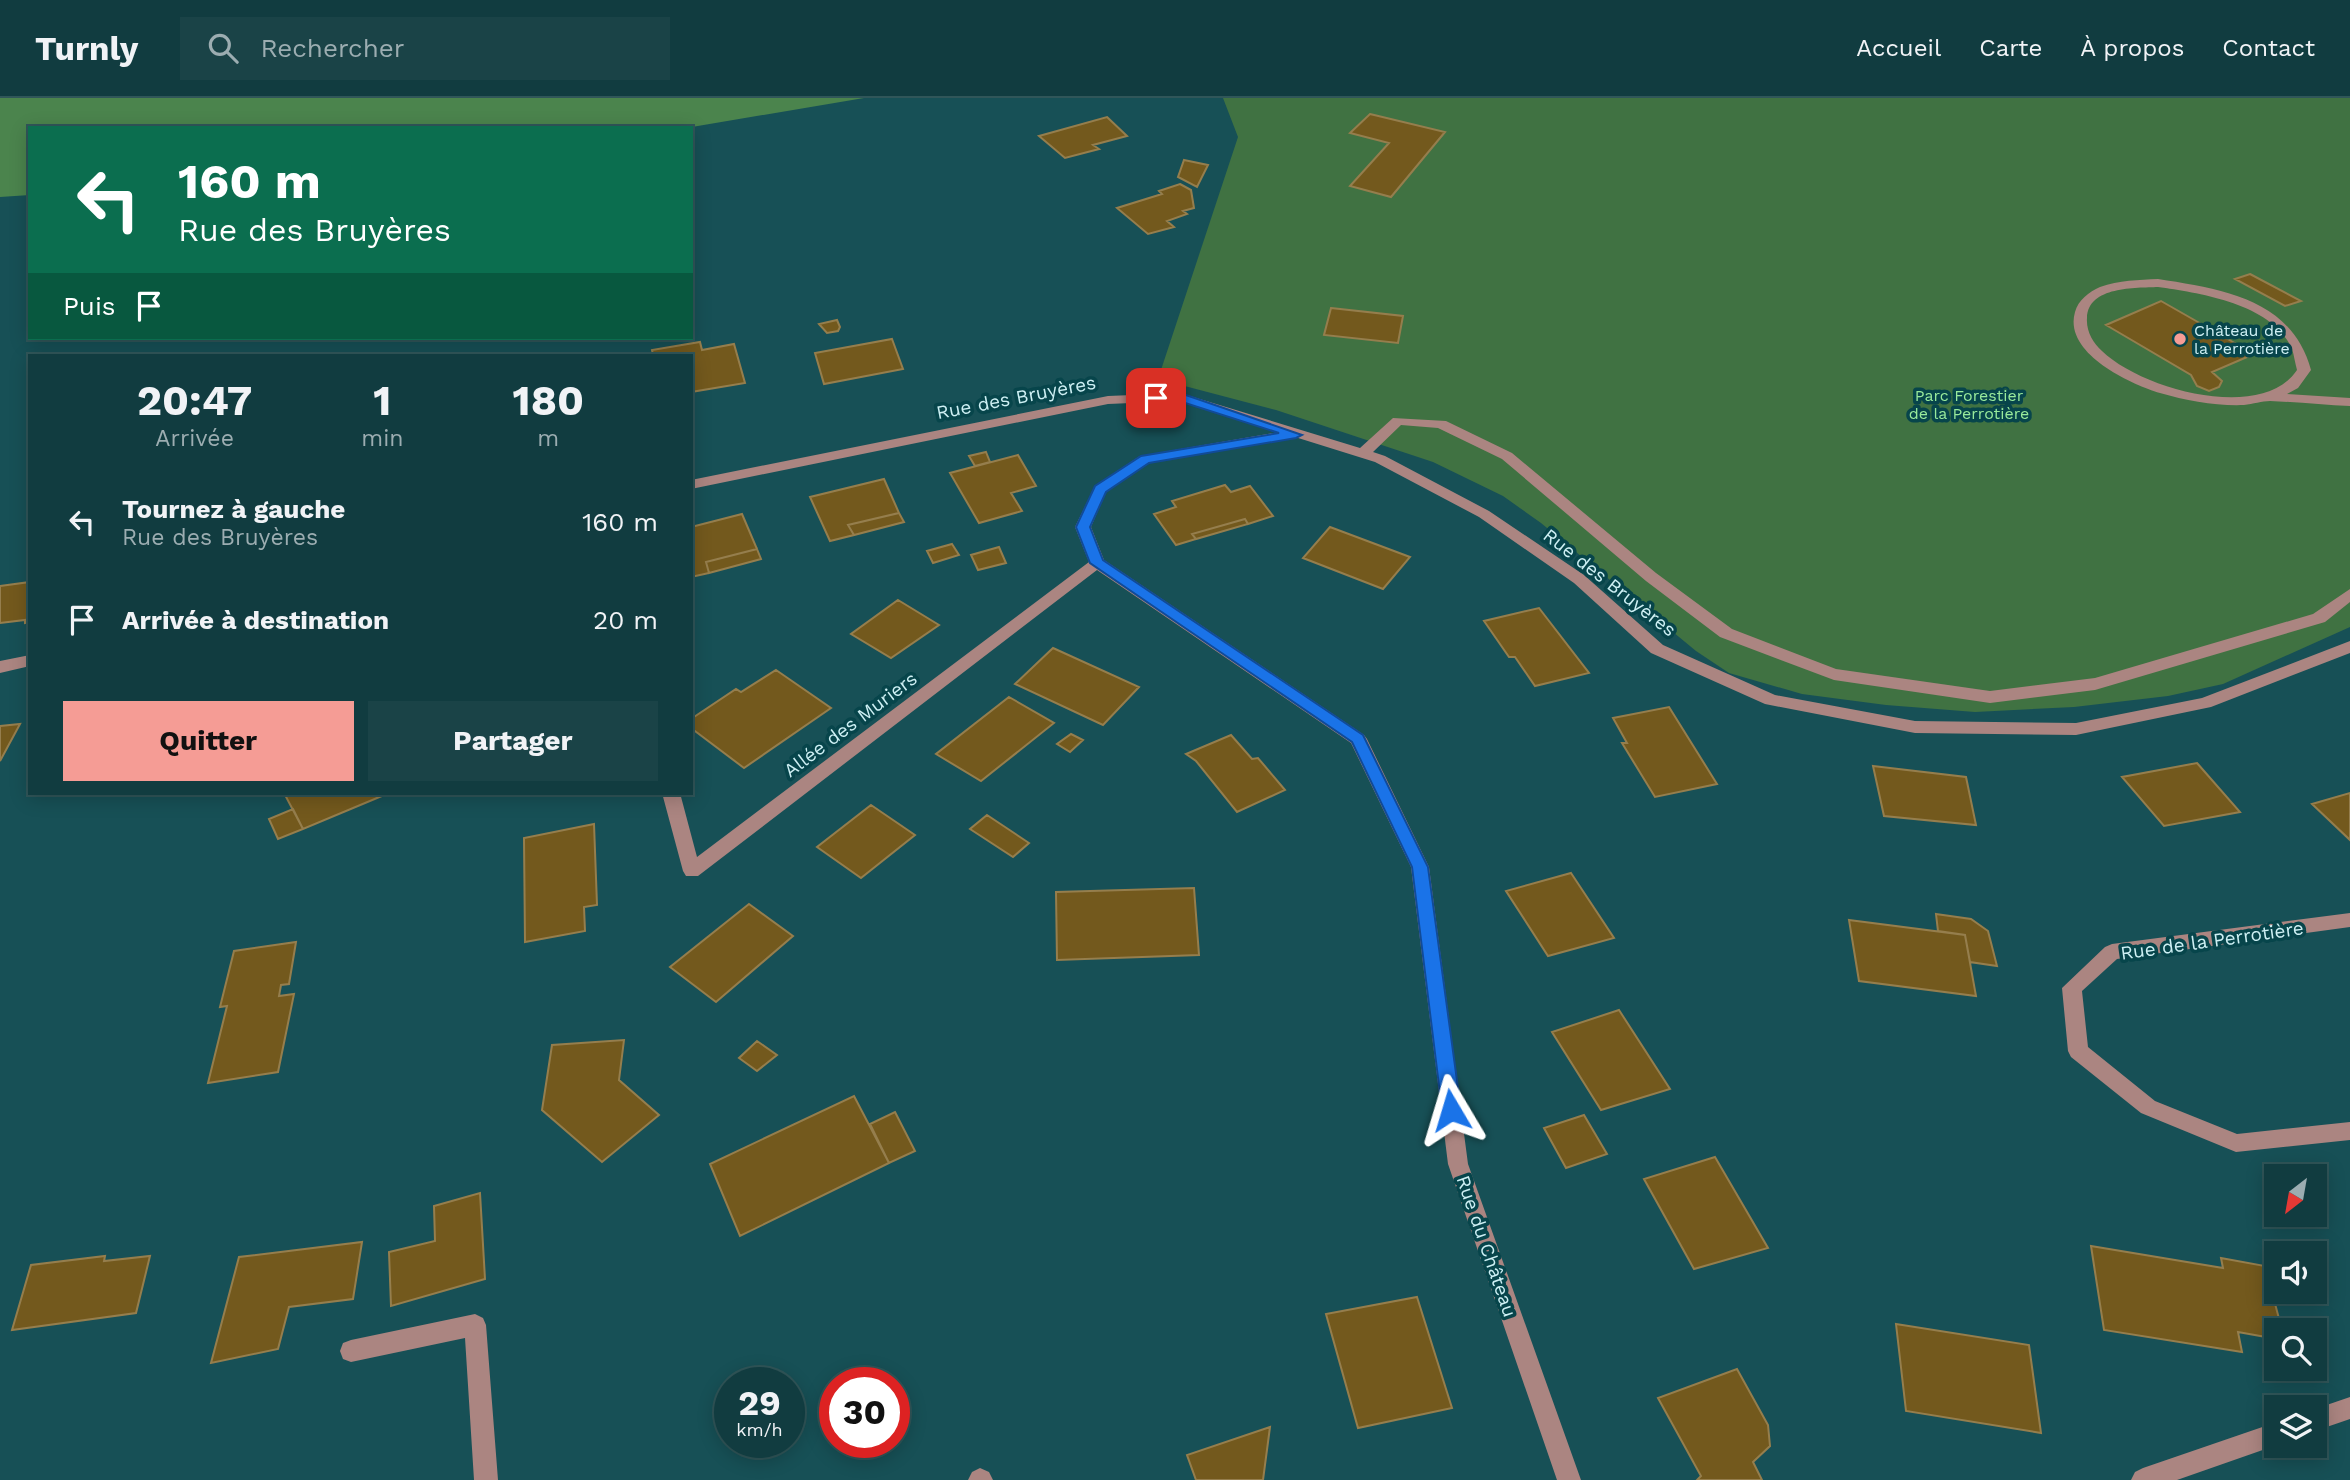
<!DOCTYPE html>
<html lang="fr">
<meta charset="utf-8">
<style>
:root{--surface:#113c40;--page:#1a4347;--text:#f1f3f6;--muted:#9cadb1;--line:#305659;--accent:#f59c95}
body{margin:0;font-family:"Work Sans",sans-serif;background:var(--page);color:var(--text);height:100vh;display:flex;flex-direction:column;font-size:26px;white-space:nowrap}
*{box-sizing:border-box;margin:0}
p{font-size:23px;color:var(--muted)}
.icon{flex:none;width:38px;height:38px;fill:none;stroke:currentColor;stroke-width:2;stroke-linecap:round;stroke-linejoin:round}
.map{position:relative;flex:1;overflow:hidden}
.panel{position:absolute;left:28px;top:256px;width:665px;height:441px;display:flex;flex-direction:column;background:var(--surface);border-radius:0px;box-shadow:0 4px 18px #0003,0 0 0 2px var(--line)}
.panel>*{flex:none}
.top-card{position:absolute;left:28px;top:28px;width:665px;height:214px;border-radius:0px;box-shadow:0 4px 18px #0003,0 0 0 2px var(--line);background:#0b6e4f;color:#fff;overflow:hidden}
.needle{width:46px;rotate:211deg}
.tools{position:absolute;left:2264px;top:1066px;display:grid;gap:14px}
.tools a{display:grid;place-items:center;width:63px;height:63px;border-radius:0px;background:var(--surface);box-shadow:0 4px 18px #0003,0 0 0 2px var(--line);font-size:35px}
.speed{position:absolute;left:714px;top:1269px;display:flex;gap:14px;font-size:35px;font-weight:700;text-align:center}
.speed>*{display:grid;place-content:center;width:91px;height:91px;border-radius:50%;background:var(--surface);box-shadow:0 4px 18px #0003,0 0 0 2px var(--line);line-height:1}
.speed small{font-size:18px;font-weight:400}
.speed .limit{border:10px solid #d22;background:#fff;color:#111}
.pin{position:absolute;display:grid;place-items:center;width:60px;height:60px;color:#fff;margin:-30px;border-radius:14px;box-shadow:0 4px 10px #0006}
.me{position:absolute;width:77px;margin:-38px;rotate:353deg;stroke-linejoin:round;filter:drop-shadow(0 0 5px #0008)}
.turn{display:flex;align-items:center;gap:24px;height:147px;padding:0 35px;font-size:32px}
.turn .icon{width:91px;height:91px;stroke-width:2.5}
.turn b{display:block;font-size:49px;line-height:60px}
.then{display:flex;align-items:center;height:66px;padding:0 35px;background:#0003;gap:14px;font-size:26px}
.eta{display:flex;justify-content:space-evenly;align-items:center;height:119px;text-align:center}
.eta b{font-size:42px;font-weight:700;line-height:49px}
.action{display:flex;gap:14px;margin-top:auto;padding:14px 35px}
.action a{flex:1;height:80px;border-radius:0px;background:var(--accent);color:#111;font-size:28px;font-weight:700;line-height:80px;text-align:center}
.action a+a{background:var(--page);color:var(--text)}
ul{padding:0;list-style:none}
li{display:flex;align-items:center;gap:21px;height:98px;padding:0 35px}
li div{flex:1}
li b{display:block;font-size:26px}
li em{font-style:normal}
header{display:flex;align-items:center;gap:42px;box-sizing:border-box;height:98px;padding:0 35px;background:var(--surface);border-bottom:2px solid var(--line)}
header strong{font-size:33px}
nav{display:flex;gap:38px;margin-inline-start:auto;font-size:24px}
.search{width:490px;height:63px;background:var(--page);display:flex;align-items:center;gap:18px;box-sizing:border-box;padding:0 24px;border-radius:0px;color:var(--muted);font-size:26px}
.map>svg:first-child{display:block}
</style>
<header>
<strong>Turnly</strong>
<div class="search"><svg class="icon" aria-label="search" viewBox="0 0 24 24"><circle cx="10" cy="10" r="6"/><path d="M15 15l6 6"/></svg>Rechercher</div>
<nav><a>Accueil</a><a>Carte</a><a>À propos</a><a>Contact</a></nav>
</header>
<div class="map">
<svg width="2350" height="1382" viewBox="0 0 2350 1382">
<rect width="100%" height="100%" fill="#175056"/>
<path fill="#407242" d="M1223,0h1127v529l-127,57 -55,12 -94,11 -99,5 -89,-7 -84,-11 -73,-21 -33,-22 -155,-128 -38,-27 -70,-34 -157,-52 -118,-31 80,-242z"/>
<path fill="#4b844d" d="M0,0h864l-178,30h-656v67l-30,2z"/>
<path fill="#73591d" stroke="#957e4d" stroke-width="2" d="M1370,16l75,18 -54,65 -41,-11 39,-43 -39,-10z
M1107,19l20,19 -34,9 6,4 -34,9 -26,-22z
M1184,62l24,5 -11,22 -19,-10z
M1180,86l11,6 3,18 -11,3 4,3 -20,7 7,6 -26,7 -31,-26 45,-14 -3,-3z
M2250,176l51,27 -16,5 -50,-27z
M2161,203l93,53 -42,18 10,9 -3,6 -10,4 -12,-5 -6,-11 -85,-50z
M1331,210l72,8 -5,27 -74,-8z
M837,222l3,7 -2,4 -11,2 -8,-9z
M892,241l11,30 -79,15 -9,-31z
M700,244l2,8 32,-6 11,39 -54,9v-37h-38l-1,-5z
M986,354l4,10 -15,4 -6,-10z
M1018,357l18,31 -25,7 11,18 -43,12 -29,-50z
M884,381l15,34 -51,12 6,10 -24,6 -20,-44z
M1225,387l6,7 19,-6 23,30 -25,8 -3,-5 -53,15 4,5 -20,6 -22,-31 22,-7 -4,-6z
M899,415l5,9 -50,13 -6,-10z
M742,416l15,35 -51,13 3,11 -18,4v-50z
M1245,421l3,5 -52,15 -4,-5z
M1330,429l80,30 -27,32 -80,-31z
M952,446l7,11 -26,8 -6,-12z
M999,449l7,16 -28,7 -7,-15z
M757,451l4,10 -52,14 -3,-11z
M30,484v40l-5,1v-3l-25,3v-37z
M898,502l41,25 -48,33 -40,-24z
M1539,510l50,65 -54,13 -20,-29h-6l-25,-36z
M1053,550l86,39 -36,38 -88,-41z
M776,572l55,38 -87,60 -53,-40v-9l45,-30 5,3z
M1009,599l45,26 -73,58 -45,-27z
M1669,609l48,77 -62,13 -33,-54h5l-14,-25z
M20,626l-20,37v-35z
M1071,636l12,6 -13,12 -13,-8z
M1231,637l21,24 6,-1 27,32 -48,22 -41,-51 -10,-7z
M2197,665l43,49 -76,14 -42,-49z
M1873,668l93,11 10,48 -92,-9z
M284,695h105l-86,36z
M2350,695v47l-38,-36z
M871,707l44,30 -54,43 -44,-31z
M293,711l10,20 -25,10 -9,-20z
M987,717l42,28 -16,14 -43,-28z
M594,726l3,81 -13,2 1,24 -60,11 -1,-104z
M1571,775l43,65 -66,18 -42,-65z
M1194,790l5,67 -142,5 -1,-68z
M749,806l44,32 -77,66 -46,-35z
M1936,816l35,5 17,12 9,35 -27,-4 -5,-27 -27,-4z
M1849,822l116,15 11,61 -117,-15z
M296,844l-7,42 -8,1 -2,11 15,-2 -16,78 -70,11 19,-77 -7,1 14,-56z
M1619,912l51,79 -69,21 -49,-78z
M624,942l-5,40 40,35 -57,47 -60,-52 10,-65z
M757,943l20,14 -20,16 -18,-13z
M854,998l35,67 -149,73 -30,-72z
M895,1014l20,39 -26,12 -19,-39z
M1584,1017l23,39 -41,14 -22,-40z
M1715,1059l53,91 -74,21 -50,-90z
M480,1095l5,86 -94,27 -2,-54 46,-11 -1,-35z
M362,1144l-9,57 -64,8 -11,42 -67,14 28,-106z
M2091,1148l132,22 -2,-10 44,8 17,64h-5v9l-39,-7 4,20 -138,-22z
M105,1158l-1,5 46,-5 -14,57 -124,17 19,-65z
M1417,1199l35,111 -94,20 -32,-114z
M1896,1226l133,21 12,88 -135,-22z
M1737,1271l31,56 2,21 -17,16 9,18h-65l4,-4 -43,-78z
M1270,1329l-7,53h-67l-9,-25z"/>
<g fill="none" stroke-linecap="round" stroke-linejoin="round">
<path fill="#ab8581" fill-rule="evenodd" d="M2158,181c64,10 134,20 153,91l-13,18 -11,6 63,4v8c-26,-1 -53,-4 -80,-5 -8,0 -17,3 -26,4 -28,1 -57,-4 -84,-12 -30,-9 -97,-40 -85,-81 3,-12 14,-20 25,-25 19,-7 39,-7 58,-8zM2158,189c42,6 115,17 134,62 2,6 3,14 5,21 -35,53 -156,19 -195,-19 -9,-8 -16,-20 -15,-33 1,-32 49,-30 71,-31z
M1180,295l180,55 33,-30 53,3 66,32 144,120 76,56 104,40 154,22 105,-13 218,-64 37,-25v13l-25,20 -230,68 -105,13 -156,-23 -114,-43 -74,-56 -144,-122 -64,-31 -37,-3 -28,27 12,4 104,55 95,64 79,70 112,50 140,26 161,2 126,-25 148,-57v12l-139,54 -135,28 -161,-2 -150,-29 -114,-51 -77,-70 -95,-66 -104,-55 -80,-25 -146,26 -43,28 -15,36 13,33 260,175 3,4 62,128 39,297 113,316h-24l-109,-316 -37,-297 -60,-124 -254,-173 -399,306h-12l-3,-5 -21,-78h18l17,64 392,-295 -14,-35 20,-41 45,-30 140,-24 -101,-31 -71,3 -417,85v-9l417,-84z
M30,557v11l-30,7v-12z
M2350,815v14l-233,32 -35,32 6,56 67,54 82,33 113,-12v18l-114,12 -95,-39 -70,-56 -3,-6 -6,-63 43,-41 7,-3z
M475,1216l8,4 3,7 12,155h-24l-9,-142 -114,24 -8,-3 -3,-8 3,-8 8,-3z
M2350,1299v22l-35,12v-22z
M2277,1324v23l-100,35h-46l4,-8 8,-4z
M980,1370l9,4 4,8h-25l4,-8z"/>
</g>
<path fill="#1a73e8" stroke="#114b97" stroke-width="2" d="M1180,295l122,42 -6,3 -147,25 -43,29 -16,35 13,33 260,175 65,132 33,243 -3,6 -7,2 -6,-2 -3,-6 -30,-243 -60,-125 -262,-179 -14,-36 19,-41 46,-30 138,-23 -100,-32 -23,1 -6,-4 6,-4z"/>
<circle fill="#f59c95" stroke="#07454b" stroke-width="2.5" cx="2180" cy="241" r="7"/>
<g text-anchor="middle" stroke-width="7" stroke-linejoin="round" paint-order="stroke">
<g font-size="16" fill="#cef0f4" stroke="#07454b" text-anchor="start">
<text x="2194" y="238">Château de<tspan x="2194" dy="18">la Perrotière</tspan></text>
</g>
<g font-size="16" fill="#99ea9b" stroke="#07454b">
<text x="1969" y="303">Parc Forestier<tspan x="1969" dy="18">de la Perrotière</tspan></text>
</g>
<g font-size="19" fill="#cef0f4" stroke="#07454b">
<text transform="translate(1016 299) rotate(-11)" y="7">Rue des Bruyères</text>
<text transform="translate(1610 484) rotate(38)" y="7">Rue des Bruyères</text>
<text transform="translate(850 626) rotate(-37)" y="7">Allée des Muriers</text>
<text transform="translate(2212 842) rotate(-8)" y="7">Rue de la Perrotière</text>
<text transform="translate(1487 1148) rotate(71)" y="7">Rue du Château</text>
</g>
</g>
</svg>
<div class="tools">
<a><svg class="needle" viewBox="-14 -14 28 28"><path d="M0-13l5 13h-10z" fill="#e53935"/><path d="M0 13l5-13h-10z" fill="#9cadb1"/></svg></a>
<a><svg class="icon" aria-label="sound" viewBox="0 0 24 24"><path d="M4 9h4l5-4v14l-5-4H4zM17 9q2 3 0 6"/></svg></a>
<a><svg class="icon" aria-label="search" viewBox="0 0 24 24"><circle cx="10" cy="10" r="6"/><path d="M15 15l6 6"/></svg></a>
<a><svg class="icon" aria-label="layers" viewBox="0 0 24 24"><path d="M12 4l9 5-9 5-9-5zM3 14l9 5 9-5"/></svg></a>
</div>
<div class="speed"><div>29<small>km/h</small></div><div class="limit">30</div></div>
<div class="pin" style="left:1156px;top:300px;background:#d93025"><svg class="icon" aria-label="arrive" viewBox="0 0 24 24"><path d="M6 21V4h12l-3 4 3 4H6"/></svg></div>
<svg class="me" style="left:1451px;top:1012px" viewBox="-20 -20 40 40"><path d="M0-17L14 15 0 8-14 15z" fill="#1a73e8" stroke="#fff" stroke-width="4"/></svg>
<div class="top-card">
<div class="turn"><svg class="icon" aria-label="left" viewBox="0 0 24 24"><path d="M17 20v-9H6M10 6l-5 5 5 5"/></svg><div><b>160 m</b>Rue des Bruyères</div></div>
<div class="then">Puis<svg class="icon" aria-label="arrive" viewBox="0 0 24 24"><path d="M6 21V4h12l-3 4 3 4H6"/></svg></div>
</div>
<section class="panel">
<div class="eta">
<div><b>20:47</b><p>Arrivée</p></div>
<div><b>1</b><p>min</p></div>
<div><b>180</b><p>m</p></div>
</div>
<ul>
<li><svg class="icon" aria-label="left" viewBox="0 0 24 24"><path d="M17 20v-9H6M10 6l-5 5 5 5"/></svg><div><b>Tournez à gauche</b><p>Rue des Bruyères</p></div><em>160 m</em></li>
<li><svg class="icon" aria-label="arrive" viewBox="0 0 24 24"><path d="M6 21V4h12l-3 4 3 4H6"/></svg><div><b>Arrivée à destination</b></div><em>20 m</em></li>
</ul>
<div class="action"><a>Quitter</a><a>Partager</a></div>
</section>
</div>
